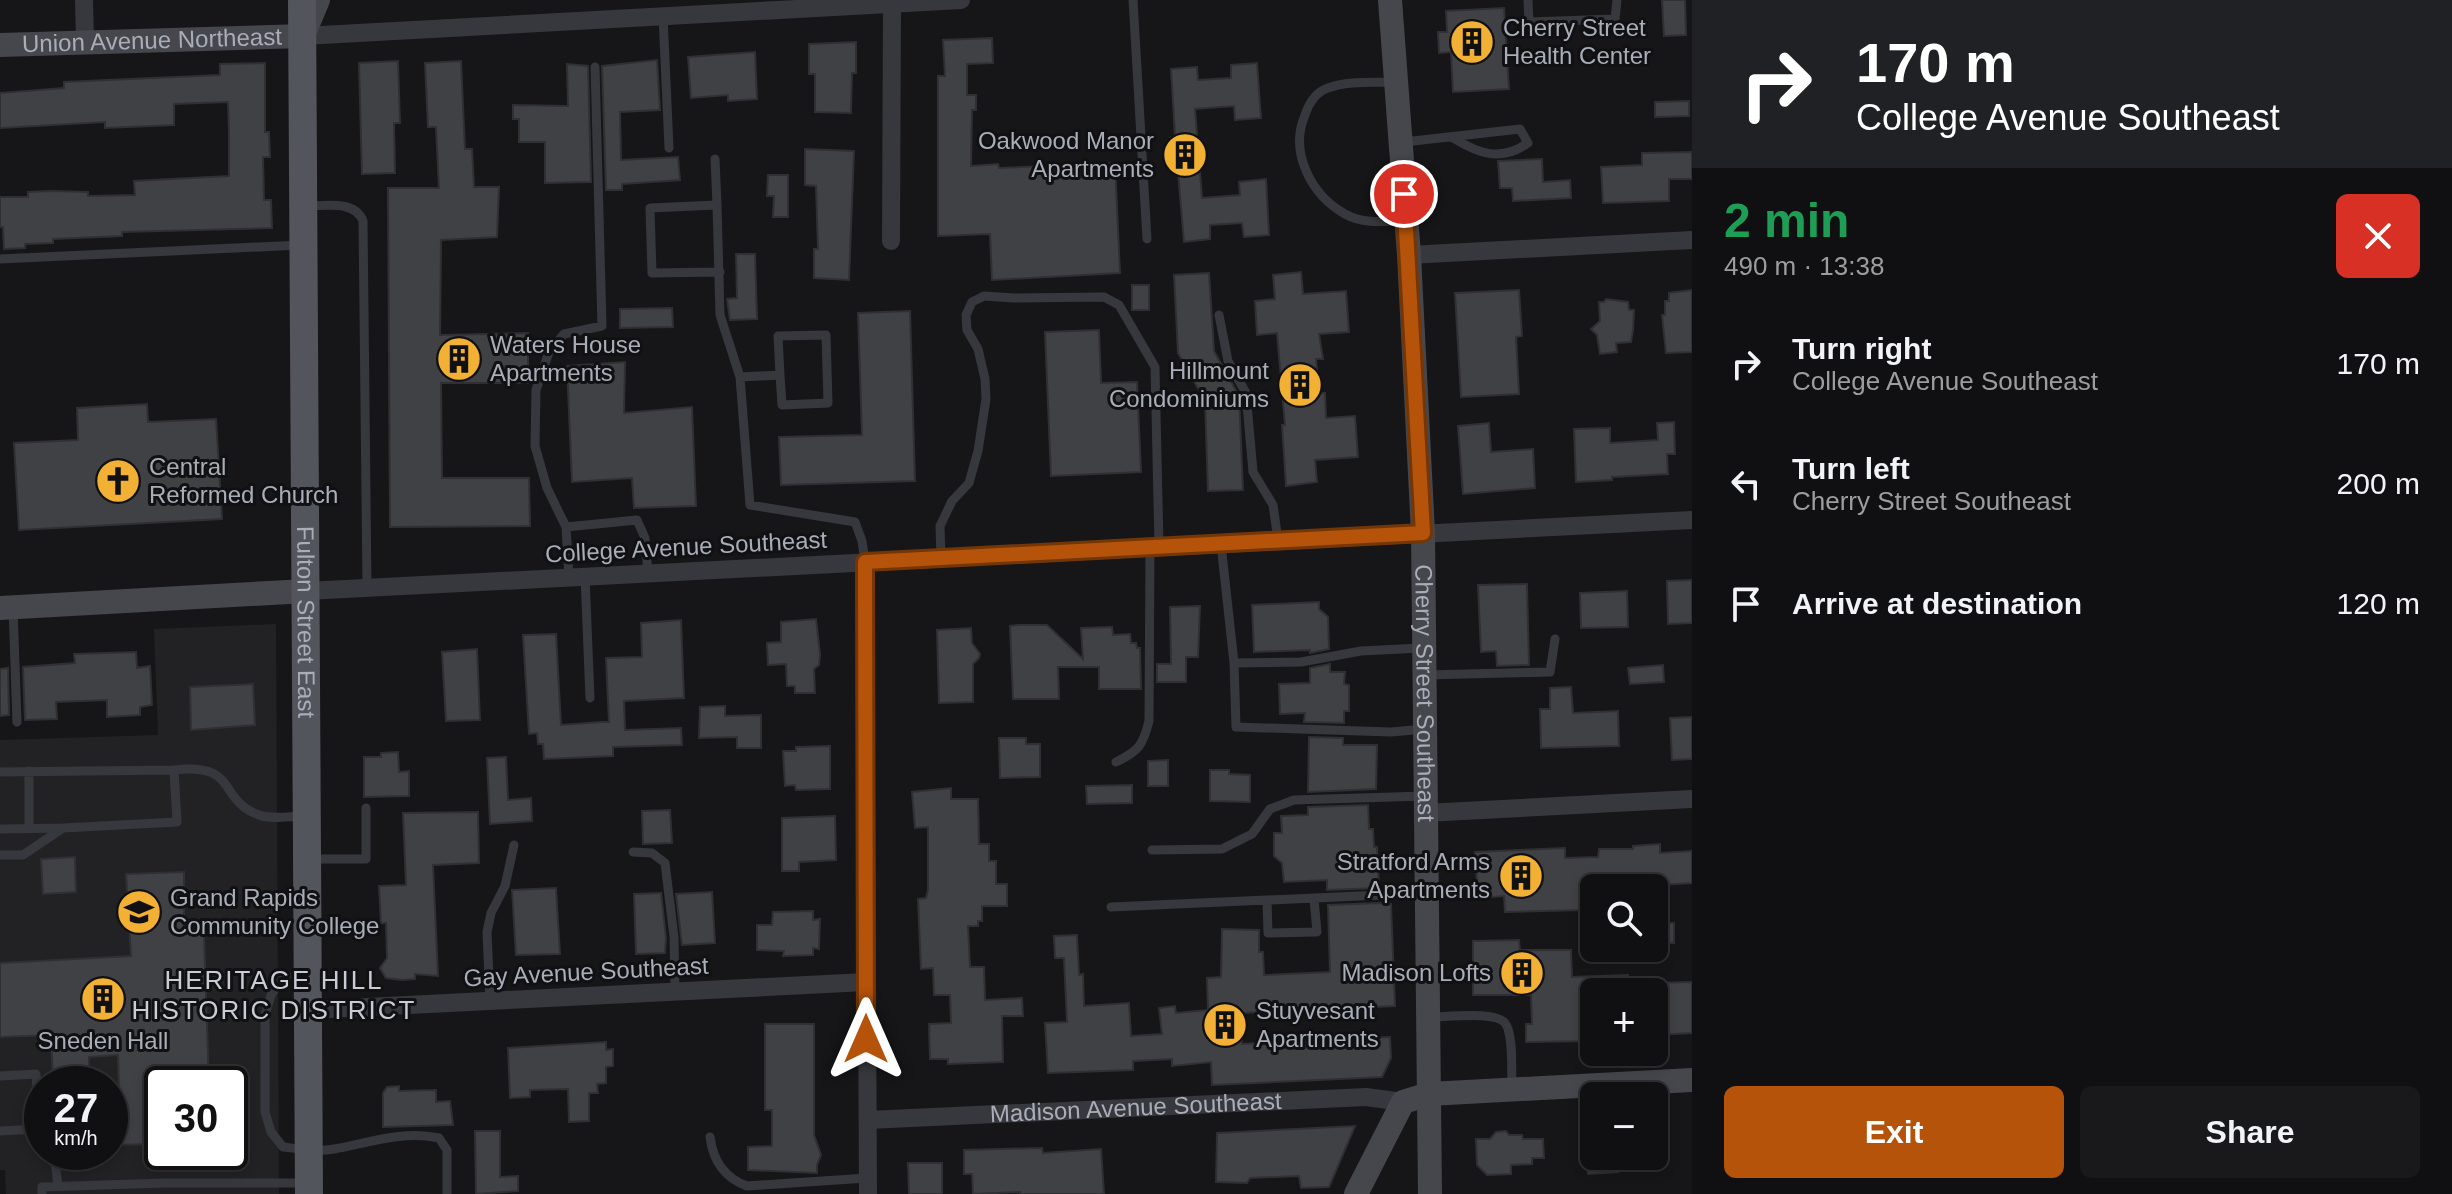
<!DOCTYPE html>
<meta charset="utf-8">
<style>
:root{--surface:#101012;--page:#19191b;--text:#f1f3f6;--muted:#9c9d9f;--line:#303032;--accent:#b45309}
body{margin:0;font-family:Helvetica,sans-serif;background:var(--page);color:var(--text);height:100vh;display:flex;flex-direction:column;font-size:30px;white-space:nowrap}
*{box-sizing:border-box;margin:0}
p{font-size:26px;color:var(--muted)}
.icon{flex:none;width:44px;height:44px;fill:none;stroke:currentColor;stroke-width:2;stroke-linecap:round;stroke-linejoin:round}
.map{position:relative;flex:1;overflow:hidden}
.details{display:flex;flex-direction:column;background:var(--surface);width:760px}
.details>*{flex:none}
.top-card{background:#202124;color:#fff;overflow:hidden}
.fabs{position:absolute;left:1580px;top:874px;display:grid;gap:16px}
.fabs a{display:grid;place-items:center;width:88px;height:88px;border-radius:12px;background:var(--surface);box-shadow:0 4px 12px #0003,0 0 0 2px var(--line);font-size:40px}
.speed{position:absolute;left:24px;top:1066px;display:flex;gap:16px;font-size:40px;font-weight:700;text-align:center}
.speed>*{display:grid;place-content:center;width:104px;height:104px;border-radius:50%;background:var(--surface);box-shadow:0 4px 12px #0003,0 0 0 2px var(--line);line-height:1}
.speed small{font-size:20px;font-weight:400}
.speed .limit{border:4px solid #111;border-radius:12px;background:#fff;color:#111}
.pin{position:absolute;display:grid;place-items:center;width:68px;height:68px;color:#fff;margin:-34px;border:4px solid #fff;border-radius:50%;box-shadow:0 2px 8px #0007}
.me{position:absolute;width:88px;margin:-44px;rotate:0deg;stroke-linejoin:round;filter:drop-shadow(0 0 6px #0008)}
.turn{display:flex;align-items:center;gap:28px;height:168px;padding:0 32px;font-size:36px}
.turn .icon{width:104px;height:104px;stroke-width:2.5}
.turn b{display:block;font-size:56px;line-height:68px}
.round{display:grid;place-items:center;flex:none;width:84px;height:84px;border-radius:12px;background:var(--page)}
.summary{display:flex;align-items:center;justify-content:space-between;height:136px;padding:0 32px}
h1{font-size:48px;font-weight:800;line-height:60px;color:#1e9e55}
.primary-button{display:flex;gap:16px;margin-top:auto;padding:16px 32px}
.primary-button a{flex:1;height:92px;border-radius:12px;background:var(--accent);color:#fff;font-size:32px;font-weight:800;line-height:92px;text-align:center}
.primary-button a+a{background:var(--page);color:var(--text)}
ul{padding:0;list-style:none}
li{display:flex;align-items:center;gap:24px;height:120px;padding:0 32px}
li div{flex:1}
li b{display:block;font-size:30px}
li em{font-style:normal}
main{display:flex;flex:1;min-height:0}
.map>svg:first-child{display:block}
</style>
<main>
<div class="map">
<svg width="1692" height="1194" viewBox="0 0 1692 1194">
<rect width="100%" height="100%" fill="#161618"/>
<path fill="#222225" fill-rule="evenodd" d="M276,624l3,570h-273l-1,-24h-5v-430l158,-5 -4,-106zM42,1084h68v68h-68zM162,1084h68v68h-68z"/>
<path fill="#404145" stroke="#303034" stroke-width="2" d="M1662,0h23l1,35 -22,1z
M1504,8l5,81 -56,3 -2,-40 -12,1 -1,-21h9l-1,-21z
M992,38l1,25 -26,1v31h9v15h-4l-1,56 27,-2 1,4 116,-5 5,110 -128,7 -2,-46 -52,2v-160h7l-2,-36z
M856,42v31h-4l-1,40 -36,-1v-38h-6v-30z
M755,52l2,47 -29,2v-6l-37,3 -3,-41z
M657,60l3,50 -40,2 1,48 57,-3 2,23 -58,4v6h-16l-4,-124z
M398,61l2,62h-6l1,50 -33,1 -3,-111z
M461,61l4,88h7l2,38h25l-2,50 -56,3 -1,95 88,-2v50h-87l1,95h87l1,48 -140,1 -2,-339h51l-3,-61h-8l-3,-64z
M265,63v69h4l1,25h-7l1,43h7l1,28 -150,4v4l-69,3v4l-28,1v4l-21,1 -1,-22h-3v-30h28v-5l23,-1 37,1v4l47,-1 -1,-14 95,-5v-43l-1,-31 -54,2v21l-69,3v-6l-105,6v-35l64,-5v-6l156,-7v-11z
M1257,63l4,55 -26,2 -1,-14 -39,3 7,89 38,-3 -1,-13 27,-3 3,56 -25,2 -2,-14 -32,2v14l-26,3 -6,-70 -5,1 -3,-35 5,-2 -4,-67 26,-2 1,13 33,-2v-13z
M567,64l21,2 3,116 -46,1v-41h-26v-23h-6v-14l55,1z
M1689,101v15l-34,1v-15z
M805,149l49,2 -5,129 -35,-2v-29h4l-2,-63 -11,-1z
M1692,152v27h-23v22l-66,2 -2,-36 41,-2v-12z
M1542,159l1,23 27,-2 1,18 -58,3 -1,-13h-12l-2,-27z
M768,175h20v42h-15l1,-21h-7z
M736,254h19l2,65 -27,1 -3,-21 10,-1z
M1301,272l2,22 43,-3 3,41 -30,2 4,25h-7l3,34h6l1,25 29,-2 3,41 -43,3 2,22 -31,4 -4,-61h3l-8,-92 -20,2 -2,-34 20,-2 -2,-24z
M1209,273l5,78 25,45 4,94 -35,1 -3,-90 -27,-48 -4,-78z
M1132,285h17v25h-17z
M1519,290l3,46 -6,1 3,57 -58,3 -6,-104z
M1692,290v62l-26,1 -4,-38h3v-14h4v-8z
M1606,299l22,3 1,8h5l-1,20 -2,12 -15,1 1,9 -17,2 -3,-19 -6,-6 9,-8 -1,-19h5z
M672,308l1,19 -53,1v-19z
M910,311l5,170 -134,4 -2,-48 83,-2 -4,-122z
M1099,330l2,53 36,-1 4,90 -90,4 -6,-144z
M625,362l-1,51 68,-6 4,99 -62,2 -2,-30 -60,4 -5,-116z
M147,404l1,18 68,-3 6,100 -203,11 -5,-87 64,-3 -1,-32z
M1674,422l1,32h-8l1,20 -56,3v3l-36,2 -2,-53 36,-1v15l48,-3 -1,-17z
M1489,423l2,29 42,-3 2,39 -72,6 -5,-68z
M1692,580v43l-24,1 -1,-43z
M1527,584l2,81 -32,1 -1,-15 -15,1 -3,-67z
M1627,591l1,36 -47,1 -1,-35z
M1319,602v7l9,8 1,32 -19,4v-3l-56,2 -2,-47z
M1200,606l-2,51h-12v25h-29v-18h14l-1,-57z
M816,619l4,35 -1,11 -5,4 1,24h-20v-7h-8l-1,-22 -18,1 -1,-22 14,-1v-20z
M681,620l3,78 -60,3 1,29 56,-2 1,17 -69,2v9l-69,3 -1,-15h-5l-1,-11 -8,1 -6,-99 33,-1 5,91 41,-3h7l-3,-64 36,-1 -1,-34z
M1018,625h29l36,34 -2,-31 31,-1 1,8 17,-1 1,9h5l1,5h3l1,41h-42v-22h-41l1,32h-46l-3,-73z
M971,628l1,15 8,11 -1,4 -6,6v38l-34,1 -2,-73z
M477,649l3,71 -34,1 -4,-69z
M136,652l1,16 13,-2 2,39 -12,2v8l-33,2v-17l-51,2 1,17 -32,1 -2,-53 52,-4 -1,-9z
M1330,664v8h15l-1,12 5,1v26h-5v12l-40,-1 1,-9 -25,1 -1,-30 31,-1v-15z
M1663,665l1,17 -34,2 -2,-16z
M8,668l1,47 -9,1v-47z
M253,684l2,41 -64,5 -1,-43z
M1571,687l2,26 45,-2 1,35 -78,2 -1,-39h10v-21z
M725,706v10l36,-1v33h-24v-11l-38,1 1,-31z
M1692,717v42l-20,1 -2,-42z
M1309,737l34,1v7h34l-1,44 -68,3z
M999,738h27v6h14v33l-40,1z
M830,746v43l-34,1 -1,-5 -10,1 -2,-35h13v-4z
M398,752l1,20 10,-1v25l-45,1v-40h17v-4z
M506,757l2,43 23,-2 1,23 -42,3 -3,-66z
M1168,760v26h-20v-25z
M1210,770h19v4l21,1v27l-40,-1z
M1132,785v18l-45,1 -1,-18z
M951,788v11h27l1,45h10v17h7v23h11v22h-25v15h-4v5h-10l2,41h14l1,33 37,-2 1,18h-21l1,46 -55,2v-5h-18l-1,-35 22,-1 -1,-28h-16l-1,-27 -12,1 -3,-70 8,-1 2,-8v-63l-13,1 -3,-36z
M1368,805l1,24h4l1,18h3l2,41 -52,2v-10l-43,2 -2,-19 -8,-7v-23h8l-1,-17 27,-1v-8z
M670,810l2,33 -29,1 -1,-33z
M478,812l1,51 -46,2 5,111 -23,-2v5l-13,1 -16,-2 -6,-10 7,-10 -1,-35h-5l-2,-37 27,-1 -3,-72z
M835,816l1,44 -37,2v9h-17v-53z
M1660,844v9l32,-2v32l-30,2v3h-68v10h-13v12l-76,2 -1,-16 -26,2 -3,-46 90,-4v10l33,-1 1,-8h34v-3z
M75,857l1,35 -33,2 -2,-35z
M184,872v62l20,-1 5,151h-47v60l-52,1v-20l10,-1 -2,-69 -29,2v21l-36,2 -2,-45 -51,2v-74l131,-7 -5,-82z
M556,888l4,66 -44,1 -4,-65z
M712,892l3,51 -33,2 -6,-51z
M661,893l5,45 -1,15 -29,1 -2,-60z
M1380,903l11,1 4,102 -154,7 1,31 148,-7 1,21 -9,19 -170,8 -1,-23 -39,4v-7l-39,2v9l-85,3 -3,-50 22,-1 -3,-64h-9l-1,-22 23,-1 2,40 4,-1 1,32 45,-3 2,33 31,-2 -3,-26 16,-2 1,7 32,-3 -1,-32 14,-1 1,-48 37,1v22h4l1,23 66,-3 -2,-67z
M813,911v9l7,-1 -1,30 -6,-1v7l-30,1 1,-5 -27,-1v-25h15l1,-13z
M1655,923h19v20h-19z
M1519,940l1,10h51l1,27 56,-2v17h-34v49l-68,1v-18h6l-1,-29h-58v-54z
M1692,982v51l-38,2v-52z
M765,1024h49v111l7,20 -4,10v8l-69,-3v-23l24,-1v-36h-7z
M606,1042v8l7,-1v17l-7,1v16l-9,1 1,9h-9v28l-20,1 -1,-33 -38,1v7l-20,1 -2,-50z
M399,1086v5l37,-1v12l14,-1 3,24 -70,2v-34l4,-6z
M1355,1126l-26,61 -28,1 -2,-12 -49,2 -3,5 -31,-1 1,-49z
M475,1131h25v46l18,-1v15l-42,3z
M1506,1131l3,4h13l1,4h20l1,19h-12v6l-21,1v9l-24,1 -10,-10 -1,-26h14l6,-7z
M1042,1148l1,5 58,-4 3,45h-84v-2l-47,2 -1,-20h-8v-24z
M1587,1156h31v16l-30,2z
M908,1163h34v31h-33z"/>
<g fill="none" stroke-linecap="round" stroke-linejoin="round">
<path stroke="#37383d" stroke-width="9" d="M1133,0l14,239
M1528,0l1,22 86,-3 2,-19
M663,16l6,132
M1396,82c-21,1 -48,-2 -68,6 -12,4 -19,15 -23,27 -16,37 6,80 40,99 19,11 41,7 61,6
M1404,142l116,-13 8,14c-27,19 -49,11 -75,-5
M715,159l2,46
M307,206c19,0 48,-6 56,15l4,366
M0,259l300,-14
M720,272l-68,1 -2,-65 67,-3 3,110 20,62 10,128 105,17 7,19 3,21
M1219,315l9,46 18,32 7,79 20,33 5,35
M740,377l40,-2 2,30 46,-2 -2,-68 -48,1 2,39
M566,527l71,-7 8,18 3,35
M1221,544l13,119 67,-1 60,-11 60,-3
M941,558l-1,-32 12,-25 17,-18 9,-32 8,-52 -1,-20 -7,-30 -11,-19 -1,-15 6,-13 12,-6 30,2 90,-1 15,8 36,62 4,179
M585,576l5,122
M569,577l-3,-50 -19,-39 -12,-42 1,-56 13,-38 15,-18 38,-8 -7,-259
M13,608l4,114
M1234,663l2,64 155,5 34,-3
M1425,675l125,-3 5,-33
M1116,762c23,-11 27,-17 33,-41l1,-174
M174,770c65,-8 43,30 85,45 12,5 31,1 45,1
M29,771v58
M0,772l174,-2 3,52 -114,6 -40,27h-23
M0,829l63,-1
M1152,850l70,-1 30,-15 18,-25 24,-9 131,-4
M633,852l19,1 13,10 9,74 1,54
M311,859h55v-51
M1267,900l1,33 49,-1 -3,-33
M1111,907l315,-14
M304,977l-21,1 -12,17 -6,20v97l6,20 12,15c17,2 34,5 51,2 34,-6 69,-19 105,-11l8,12v44
M490,1001l-3,-69 4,-19 14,-27 9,-41
M1430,1017c17,0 66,-6 75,6 9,11 6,49 7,63
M0,1076l36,-2 3,55 3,4
M0,1131l39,-2
M710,1137c3,24 15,41 37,49l120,-8
M54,1152l4,34
M42,1194v-7l122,-4h143"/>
<g stroke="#37383d" stroke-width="18">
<path d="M84,0l1,41"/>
<path d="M303,36l658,-36"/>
<path d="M891,241l1,-238"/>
<path d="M1409,255l283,-15"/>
<path d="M865,562l3,632"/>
<path d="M306,591l1386,-71"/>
<path d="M1425,813l267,-14"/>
<path d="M308,1010l558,-28"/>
<path id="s1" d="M868,1120l498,-23 37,5"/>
</g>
<g stroke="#45474d" stroke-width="24">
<path id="s2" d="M1390,0l19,255 14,278 7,661"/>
<path id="s3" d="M0,45l303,-9 15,-36"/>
<path d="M0,608l306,-17"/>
<path d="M1356,1194l47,-92 26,-8 263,-14"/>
</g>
<path stroke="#53555c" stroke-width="28" id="s4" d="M302,0l7,1194"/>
</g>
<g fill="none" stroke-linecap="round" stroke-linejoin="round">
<g stroke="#753606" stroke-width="20">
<path id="route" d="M866,1039l-1,-477 558,-29 -19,-339"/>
</g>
<use href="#route" stroke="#b45309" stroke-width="14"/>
</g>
<defs>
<g id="building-disc" transform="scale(2.3)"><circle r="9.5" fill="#f2b134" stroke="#111113"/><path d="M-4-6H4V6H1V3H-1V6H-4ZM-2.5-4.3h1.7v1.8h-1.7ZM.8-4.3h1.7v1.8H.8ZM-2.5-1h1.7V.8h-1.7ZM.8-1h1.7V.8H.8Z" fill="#111"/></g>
<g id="church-disc" transform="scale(2.3)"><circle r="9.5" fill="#f2b134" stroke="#111113"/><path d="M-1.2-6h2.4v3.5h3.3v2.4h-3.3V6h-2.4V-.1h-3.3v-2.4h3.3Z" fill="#111"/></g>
<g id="university-disc" transform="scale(2.3)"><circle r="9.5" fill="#f2b134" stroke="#111113"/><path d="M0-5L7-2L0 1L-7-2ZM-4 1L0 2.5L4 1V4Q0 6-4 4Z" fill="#111"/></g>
</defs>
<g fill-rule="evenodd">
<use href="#building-disc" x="1472" y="42"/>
<use href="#building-disc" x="1185" y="155"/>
<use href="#building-disc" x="459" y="359"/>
<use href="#building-disc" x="1300" y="385"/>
<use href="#church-disc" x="118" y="481"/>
<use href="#building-disc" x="1521" y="876"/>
<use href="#university-disc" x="139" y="912"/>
<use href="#building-disc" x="1522" y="973"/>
<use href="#building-disc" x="103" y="999"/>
<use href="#building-disc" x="1225" y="1025"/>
</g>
<g text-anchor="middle" stroke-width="6" stroke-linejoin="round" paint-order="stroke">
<g font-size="24" fill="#a8adb8" stroke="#111113" text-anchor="start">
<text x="1503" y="36">Cherry Street<tspan x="1503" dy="28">Health Center</tspan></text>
<text x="1154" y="149" text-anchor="end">Oakwood Manor<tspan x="1154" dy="28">Apartments</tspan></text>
<text x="490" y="353">Waters House<tspan x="490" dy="28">Apartments</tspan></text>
<text x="1269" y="379" text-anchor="end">Hillmount<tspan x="1269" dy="28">Condominiums</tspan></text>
<text x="149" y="475">Central<tspan x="149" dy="28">Reformed Church</tspan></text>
<text x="1490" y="870" text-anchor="end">Stratford Arms<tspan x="1490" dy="28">Apartments</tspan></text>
<text x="170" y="906">Grand Rapids<tspan x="170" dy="28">Community College</tspan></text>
<text x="1491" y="981" text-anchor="end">Madison Lofts</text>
<text x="1256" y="1019">Stuyvesant<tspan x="1256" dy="28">Apartments</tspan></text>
<text x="103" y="1049" text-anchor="middle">Sneden Hall</text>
</g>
<g font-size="24" fill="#a8adb8" stroke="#111113">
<text dy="8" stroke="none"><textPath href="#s3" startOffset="152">Union Avenue Northeast</textPath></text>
<text transform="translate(686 547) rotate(-3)" y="8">College Avenue Southeast</text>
<text dy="8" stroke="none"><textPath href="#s4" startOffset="622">Fulton Street East</textPath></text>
<text dy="8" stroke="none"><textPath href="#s2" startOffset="694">Cherry Street Southeast</textPath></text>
<text transform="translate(586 972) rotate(-3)" y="8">Gay Avenue Southeast</text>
<text dy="8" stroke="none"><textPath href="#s1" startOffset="268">Madison Avenue Southeast</textPath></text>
</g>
<g font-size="26" letter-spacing="2" fill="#c9ccd4" stroke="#111113">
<text x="274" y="989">HERITAGE HILL<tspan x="274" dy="30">HISTORIC DISTRICT</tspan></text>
</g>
</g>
</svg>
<div class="fabs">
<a><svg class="icon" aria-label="search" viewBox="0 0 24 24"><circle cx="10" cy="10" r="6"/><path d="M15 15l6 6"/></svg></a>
<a>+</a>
<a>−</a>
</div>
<div class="speed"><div>27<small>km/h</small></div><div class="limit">30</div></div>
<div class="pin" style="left:1404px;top:194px;background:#d93025"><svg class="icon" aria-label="arrive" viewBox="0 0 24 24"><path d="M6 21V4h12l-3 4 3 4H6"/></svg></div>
<svg class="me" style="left:866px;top:1039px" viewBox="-20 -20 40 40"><path d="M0-17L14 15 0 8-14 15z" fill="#b45309" stroke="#fff" stroke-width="4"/></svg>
</div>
<section class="details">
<div class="top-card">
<div class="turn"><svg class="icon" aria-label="right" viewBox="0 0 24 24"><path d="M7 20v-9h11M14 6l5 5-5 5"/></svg><div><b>170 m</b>College Avenue Southeast</div></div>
</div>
<div class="summary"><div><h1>2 min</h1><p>490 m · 13:38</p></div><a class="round" style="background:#d93025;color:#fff"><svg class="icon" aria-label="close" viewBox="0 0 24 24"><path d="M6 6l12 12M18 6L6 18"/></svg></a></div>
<ul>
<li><svg class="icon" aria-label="right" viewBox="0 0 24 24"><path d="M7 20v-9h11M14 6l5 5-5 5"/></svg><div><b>Turn right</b><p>College Avenue Southeast</p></div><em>170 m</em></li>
<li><svg class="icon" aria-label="left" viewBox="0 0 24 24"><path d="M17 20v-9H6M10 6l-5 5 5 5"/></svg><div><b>Turn left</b><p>Cherry Street Southeast</p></div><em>200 m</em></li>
<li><svg class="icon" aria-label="arrive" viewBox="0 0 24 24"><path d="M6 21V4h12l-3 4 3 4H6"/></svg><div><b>Arrive at destination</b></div><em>120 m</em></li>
</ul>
<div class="primary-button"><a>Exit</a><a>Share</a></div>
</section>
</main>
